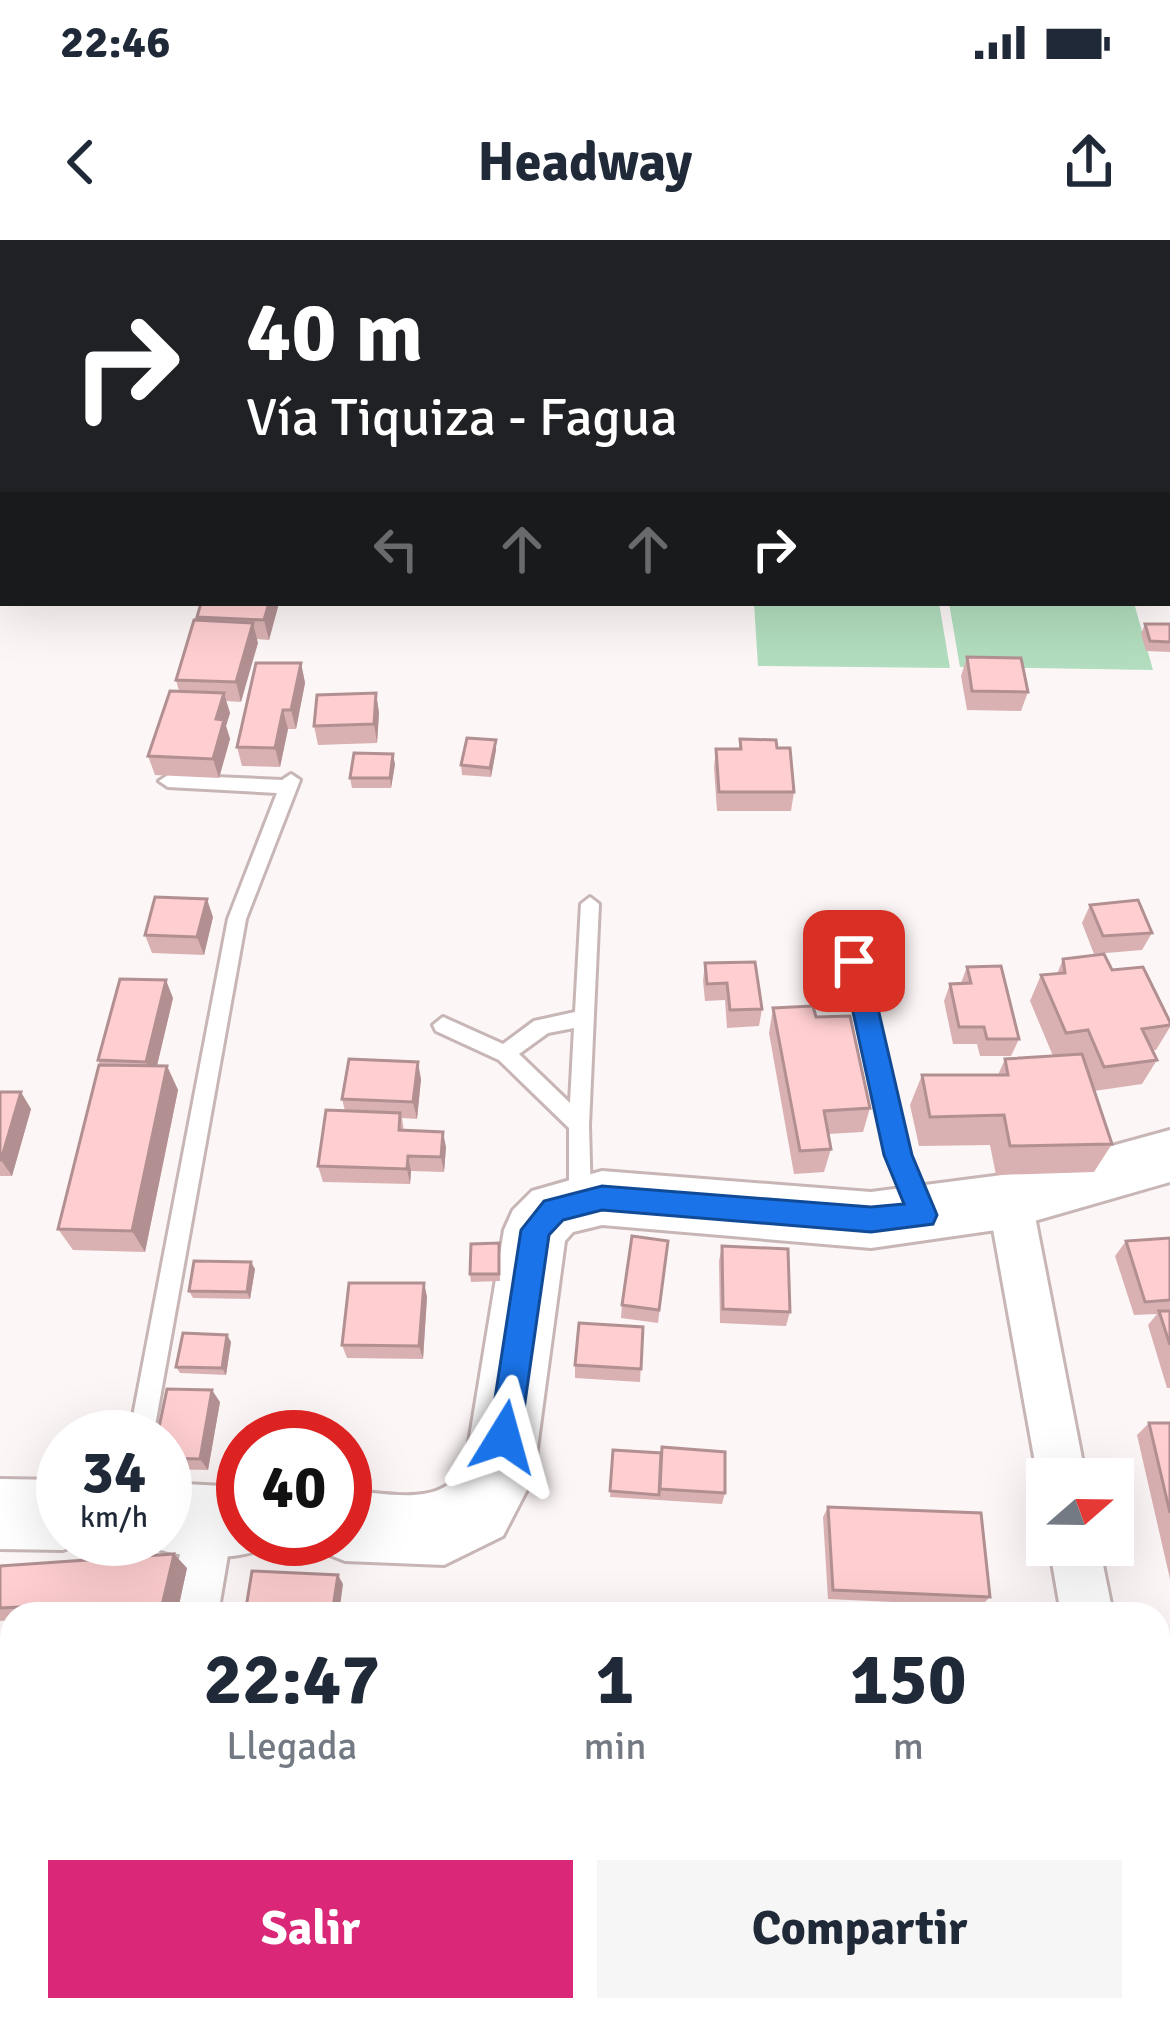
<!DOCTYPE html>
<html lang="es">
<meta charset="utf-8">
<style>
:root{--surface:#fff;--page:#f6f6f7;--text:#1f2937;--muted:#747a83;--accent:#db2777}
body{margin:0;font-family:Signika,sans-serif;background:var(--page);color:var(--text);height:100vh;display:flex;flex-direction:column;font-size:45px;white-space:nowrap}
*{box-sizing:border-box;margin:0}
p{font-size:39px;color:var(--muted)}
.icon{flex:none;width:66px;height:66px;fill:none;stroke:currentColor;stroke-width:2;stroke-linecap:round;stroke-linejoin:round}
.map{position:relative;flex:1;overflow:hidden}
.side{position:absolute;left:0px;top:1362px;width:1170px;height:420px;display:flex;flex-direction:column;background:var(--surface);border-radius:36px 36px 0 0;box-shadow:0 12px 48px #0002}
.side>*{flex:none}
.guide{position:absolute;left:0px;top:0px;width:1170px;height:366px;box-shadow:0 12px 48px #0002;background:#202124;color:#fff;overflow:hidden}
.needle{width:78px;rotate:70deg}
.buttons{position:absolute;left:1026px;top:1218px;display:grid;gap:24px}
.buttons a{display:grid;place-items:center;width:108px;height:108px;border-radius:0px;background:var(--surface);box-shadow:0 12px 48px #0002;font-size:60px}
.speed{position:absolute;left:36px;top:1170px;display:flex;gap:24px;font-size:60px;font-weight:700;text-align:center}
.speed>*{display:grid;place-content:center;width:156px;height:156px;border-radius:50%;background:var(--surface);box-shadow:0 12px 48px #0002;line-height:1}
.speed small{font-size:30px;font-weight:400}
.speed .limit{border:18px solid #d22;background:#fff;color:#111}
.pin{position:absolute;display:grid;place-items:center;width:102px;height:102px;color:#fff;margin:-51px;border-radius:24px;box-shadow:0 6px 18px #0006}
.me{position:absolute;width:132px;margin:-66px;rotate:8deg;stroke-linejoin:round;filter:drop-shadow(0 0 9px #0008)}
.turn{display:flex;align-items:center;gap:42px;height:252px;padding:0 48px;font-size:54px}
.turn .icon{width:156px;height:156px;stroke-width:2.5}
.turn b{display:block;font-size:84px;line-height:102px}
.lanes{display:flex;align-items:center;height:114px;padding:0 48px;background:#0003;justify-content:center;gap:60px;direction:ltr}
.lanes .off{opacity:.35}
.eta{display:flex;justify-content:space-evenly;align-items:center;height:204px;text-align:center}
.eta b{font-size:72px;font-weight:800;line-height:84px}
.action{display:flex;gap:24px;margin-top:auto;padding:24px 48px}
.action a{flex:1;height:138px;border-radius:0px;background:var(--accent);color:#fff;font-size:48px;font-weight:800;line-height:138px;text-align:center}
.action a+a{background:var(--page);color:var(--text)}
.status{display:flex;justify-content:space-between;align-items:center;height:84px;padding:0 60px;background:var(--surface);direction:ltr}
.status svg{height:33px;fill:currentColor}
header{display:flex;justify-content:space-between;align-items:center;height:156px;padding:0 48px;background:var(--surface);font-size:54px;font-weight:800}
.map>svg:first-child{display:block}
</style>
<div class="status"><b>22:46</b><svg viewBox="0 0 49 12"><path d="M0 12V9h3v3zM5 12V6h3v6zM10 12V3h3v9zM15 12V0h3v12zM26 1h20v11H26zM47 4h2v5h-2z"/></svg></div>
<header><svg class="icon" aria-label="back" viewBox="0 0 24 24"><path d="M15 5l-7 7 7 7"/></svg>Headway<svg class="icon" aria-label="share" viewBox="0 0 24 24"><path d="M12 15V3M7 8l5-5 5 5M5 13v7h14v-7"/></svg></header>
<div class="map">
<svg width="1170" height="1782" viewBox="0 0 1170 1782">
<rect width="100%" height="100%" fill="#fdf6f6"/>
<path fill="#b2ddbe" d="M754,363h185l11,65 -192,-2z
M949,363h185l19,67 -193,-3z"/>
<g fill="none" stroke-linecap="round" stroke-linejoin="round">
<g stroke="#c8b6b6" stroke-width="6">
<path id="lane" d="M291,534l9,6 -54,139 -93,518h-24l99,-518 49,-126 -109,-6 -9,-6 9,-6 114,5z
M590,657l9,7 -10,221 2,76 -3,7 -8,2 -8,-2 -3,-7v-73l-70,-68 -63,-29 -3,-6 10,-8 60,27 31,-23 41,-9 6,-108zM574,788l-4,75 -51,-49 29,-21z
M855,713l10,8 44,194 22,54 -3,7 -8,3 -8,-3 -25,-61 -42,-194z"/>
</g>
<g stroke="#c8b6b6" stroke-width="6">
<path id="street" d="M1017,0h24l1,3h-26z
M3,245v22l-3,1v-22z
M1010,942l15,6 7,13 54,278h-39v18l-9,-18 -50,-278 7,-13z
M209,1255l17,8 8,17 -16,94h-52l26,-111z
M1049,1305h50l14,69h-52z
M1170,1441v54l-12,1v-54z
M1158,1744l12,5v33h-49v-12h37z
M89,1770h58l-1,12h-60z"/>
</g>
<g stroke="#c8b6b6" stroke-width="6">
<path id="secondary" d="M68,0h65l2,3h-65z
M1167,79h3v23h-3z
M1170,890v52l-160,46 -139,20 -269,-23 -29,7 -8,9 -32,237 -30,58 -59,29 -99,-4 -25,-10 -5,-12h30v-48c44,1 94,18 120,-24l39,-237 9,-20 19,-19 70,-20 269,21 139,-18z
M0,1239l63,1v59l25,1 -25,10 -63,-1z
M165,1243l78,4v52h28l-3,8c-39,16 -89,12 -128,-4l-2,-4h27z"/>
</g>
<use href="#lane" fill="#fff" fill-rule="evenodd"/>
<use href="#street" fill="#fff" fill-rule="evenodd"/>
<use href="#secondary" fill="#fff" fill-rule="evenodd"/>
</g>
<path fill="#dab1b3" d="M22,0h21l1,3h-41v110h-3v-111h22z
M279,363l-10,37 -12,-1 -16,63 -15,-1 4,12 -4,13 4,13 -11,39 -64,-3 -7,-19 31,-65 -3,-11 22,-59 -1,-4z
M1145,384h25v28l-24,-1 -5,-17z
M967,417l61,35 -7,19 -54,-1 -6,-34z
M301,423l4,20 -9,46h-8l-8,38 -38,-1 -5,-19z
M376,453l3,20 -2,30 -59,2 -4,-19z
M740,499l54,53 -3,19h-74l-3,-43 2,-19h23z
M496,510l-5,27 -29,-2 -1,-10z
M395,524l-4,24h-39l-2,-10z
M1090,665l62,28 -10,17 -48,4 -12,-31z
M213,677l-9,38 -52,-2 -7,-18z
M1063,719l49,11 58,52v5l-14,23h-3l4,10 -15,24 -48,7 18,53 -18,28 -98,3 -6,-30 -71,1 -9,-41 12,-30h76l7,-16 48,-3 -23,-55 11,-26 16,-1z
M705,723l57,46 -3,17 -32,2 -2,-28 -20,1 -2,-20z
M967,727l52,72 -8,17h-31l-3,-12h-24l-9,-43 6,-17 11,-1z
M173,758l-16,68h10l11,24 -33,162 -72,-2 -15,-21 42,-164 -2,-5z
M773,768l43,9 54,91 -7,24 -35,2 3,15 -7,23 -30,2 -25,-141z
M421,839l-4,40 -15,-1 2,13 42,16 -2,25 -33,-1 -1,13 -87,-2 -5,-16 27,-55 -3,-12z
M0,852l31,17 -19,67h-12z
M1170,998v150h-3l-19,-63 9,-11 -23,1 -19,-59 11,-15z
M668,1001l-10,82 -37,-5 1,-13z
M499,1003l1,38 -29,1 -1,-8z
M722,1006l68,66 -4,14 -66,-3 -1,-62z
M255,1029l-5,30 -57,-1 -4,-7z
M424,1043l3,14 -4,62 -76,-1 -5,-13z
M643,1087l-3,55 -65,-4v-13z
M227,1095l4,7 -5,33 -46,-2 -4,-6z
M220,1162l-12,68 -43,-1v-32z
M1149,1183h21v156l-33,-144z
M613,1210l112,43 -3,11 -112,-7z
M828,1267l162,90 -9,9 -153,-7 -5,-82z
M0,1326l187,2 -10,46h-165v6l-12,1z
M820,1770h105l1,12h-106z"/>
<path fill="#b29092" d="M877,0h28l-1,3h-46z
M269,363h10l-10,37 -5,-20z
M253,383l5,20 -17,59 -5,-20z
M301,423l4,20 -9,46 -5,-19z
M224,453l6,20 -4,13 4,13 -11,39 -6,-19 3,-40z
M376,453l3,20 -2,30 -3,-19z
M283,470l5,19 -8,38 -5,-19z
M496,500v10l-5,27 -1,-9z
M393,514l2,10 -4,24 -1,-10z
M207,659l6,18 -9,38 -7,-18z
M166,740l7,18 -19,80 -8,-16z
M418,822l3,17 -4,40 -4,-17z
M167,826l11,24 -33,162 -13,-21z
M21,852l10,17 -19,67 -11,-16z
M443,892l3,15 -2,25 -3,-15z
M408,916l3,15 -1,13 -3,-15z
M251,1022l4,7 -5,30 -3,-7z
M424,1043l3,14 -4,62 -4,-13z
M227,1095l4,7 -5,33 -4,-7z
M212,1150l8,12 -12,68 -8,-11z
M174,1314l13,14 -10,46h-17z
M338,1335l5,9 -4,30h-7z
M441,1770h5v12h-6z"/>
<path fill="#feced0" stroke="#b29092" stroke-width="3" d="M22,0h17l-2,3h-34v19h-3v-20h22z
M146,0h63v3h-50z
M842,0h35l-19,3h-14z
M2,66l1,18h-3v-12z
M0,87h3v16h-3z
M0,114h3v23h-3z
M201,363h68l-5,17 -67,-3z
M194,380l59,3 -17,59 -60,-2z
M1145,384h25v18l-20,-1z
M967,417l54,1 7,34 -56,-1z
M256,423h45l-10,47h-8l-8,38 -38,-1z
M170,451l54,2 -8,26 8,1 -11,39 -65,-3z
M376,453l-2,31 -60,2 3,-31z
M467,498l29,2 -6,28 -29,-3z
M740,499l36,1 1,8h13l4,44h-75l-3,-43h25z
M354,513l39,1 -3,24h-40z
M155,657l52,2 -10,38 -52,-2z
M1138,660l14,33 -49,3 -13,-31z
M1104,714l8,16 31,-3 27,55v3l-28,4 15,31 -53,7 -16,-37 -22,3 -25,-58 24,-2 -2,-14z
M755,722l7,47 -32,1 -3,-27 -20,1 -2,-21z
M1001,726l18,73h-32l-3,-12h-25l-9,-43 21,-1 -4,-16z
M120,739l46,1 -20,82 -48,-2z
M813,766l3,11 34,-1 20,92 -46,3 7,38 -31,2 -27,-143z
M1082,814l30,90 -102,2 -6,-31 -74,2 -8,-42h86l-3,-16z
M349,819l69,3 -5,40 -71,-3z
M99,825l68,1 -35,165 -74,-2z
M0,852h21l-20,68h-1z
M326,870l74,3 -1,17 44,2 -2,25 -33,-1 -1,13 -89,-3z
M632,996l36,5 -9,69 -37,-5z
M1170,998v62l-25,2 -19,-61z
M499,1003v31h-29l1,-30z
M722,1006l66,3 2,63 -67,-3z
M194,1021l57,1 -4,30 -58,-1z
M349,1043h75l-5,63 -77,-1z
M1159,1071h11v34z
M579,1083l64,4 -2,42 -66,-4z
M183,1093l44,2 -5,33 -46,-1z
M167,1149l45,1 -12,69 -35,-1v-21h-8z
M1149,1183h21v90z
M662,1207l63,5v41l-65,-4z
M613,1210l48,3 -2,42 -49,-4z
M828,1267l153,6 9,84 -157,-7z
M174,1314l-14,60h-142l1,-7 -19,1v-42z
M252,1331l86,4 -6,39h-87z
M12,1407v49l-8,1z
M0,1634l12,1v84l-12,-1z
M282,1770h159l-1,12h-160z
M829,1770h96l1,12h-97z"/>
<path fill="#1a73e8" stroke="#114b97" stroke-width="3" d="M854,711l13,10 45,194 25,60 -4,9 -62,8 -269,-22 -39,10 -14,15 -29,202 -5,10 -11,5 -11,-5 -4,-10 32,-207 23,-29 58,-15 269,21 33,-3 -20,-49 -42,-194z"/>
</svg>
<div class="buttons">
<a><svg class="needle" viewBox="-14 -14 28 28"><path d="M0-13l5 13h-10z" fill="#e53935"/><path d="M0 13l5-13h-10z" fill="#747a83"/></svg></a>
</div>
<div class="speed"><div>34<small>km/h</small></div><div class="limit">40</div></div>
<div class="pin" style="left:854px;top:721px;background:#d93025"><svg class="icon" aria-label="arrive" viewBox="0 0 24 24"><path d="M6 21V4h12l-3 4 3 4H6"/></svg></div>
<svg class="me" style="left:504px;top:1197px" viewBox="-20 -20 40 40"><path d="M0-17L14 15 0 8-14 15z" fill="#1a73e8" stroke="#fff" stroke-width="4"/></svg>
<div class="guide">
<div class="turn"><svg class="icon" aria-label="right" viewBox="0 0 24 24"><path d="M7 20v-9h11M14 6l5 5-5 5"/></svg><div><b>40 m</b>Vía Tiquiza - Fagua</div></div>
<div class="lanes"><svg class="icon off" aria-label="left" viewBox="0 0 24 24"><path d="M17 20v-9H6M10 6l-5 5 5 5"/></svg><svg class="icon off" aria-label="ahead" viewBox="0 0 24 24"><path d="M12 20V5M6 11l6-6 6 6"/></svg><svg class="icon off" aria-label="ahead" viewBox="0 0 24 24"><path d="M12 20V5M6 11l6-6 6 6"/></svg><svg class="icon" aria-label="right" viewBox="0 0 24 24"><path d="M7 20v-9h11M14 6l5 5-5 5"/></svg></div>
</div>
<section class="side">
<div class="eta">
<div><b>22:47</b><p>Llegada</p></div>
<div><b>1</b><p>min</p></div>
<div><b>150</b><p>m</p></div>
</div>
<div class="action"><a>Salir</a><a>Compartir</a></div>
</section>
</div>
